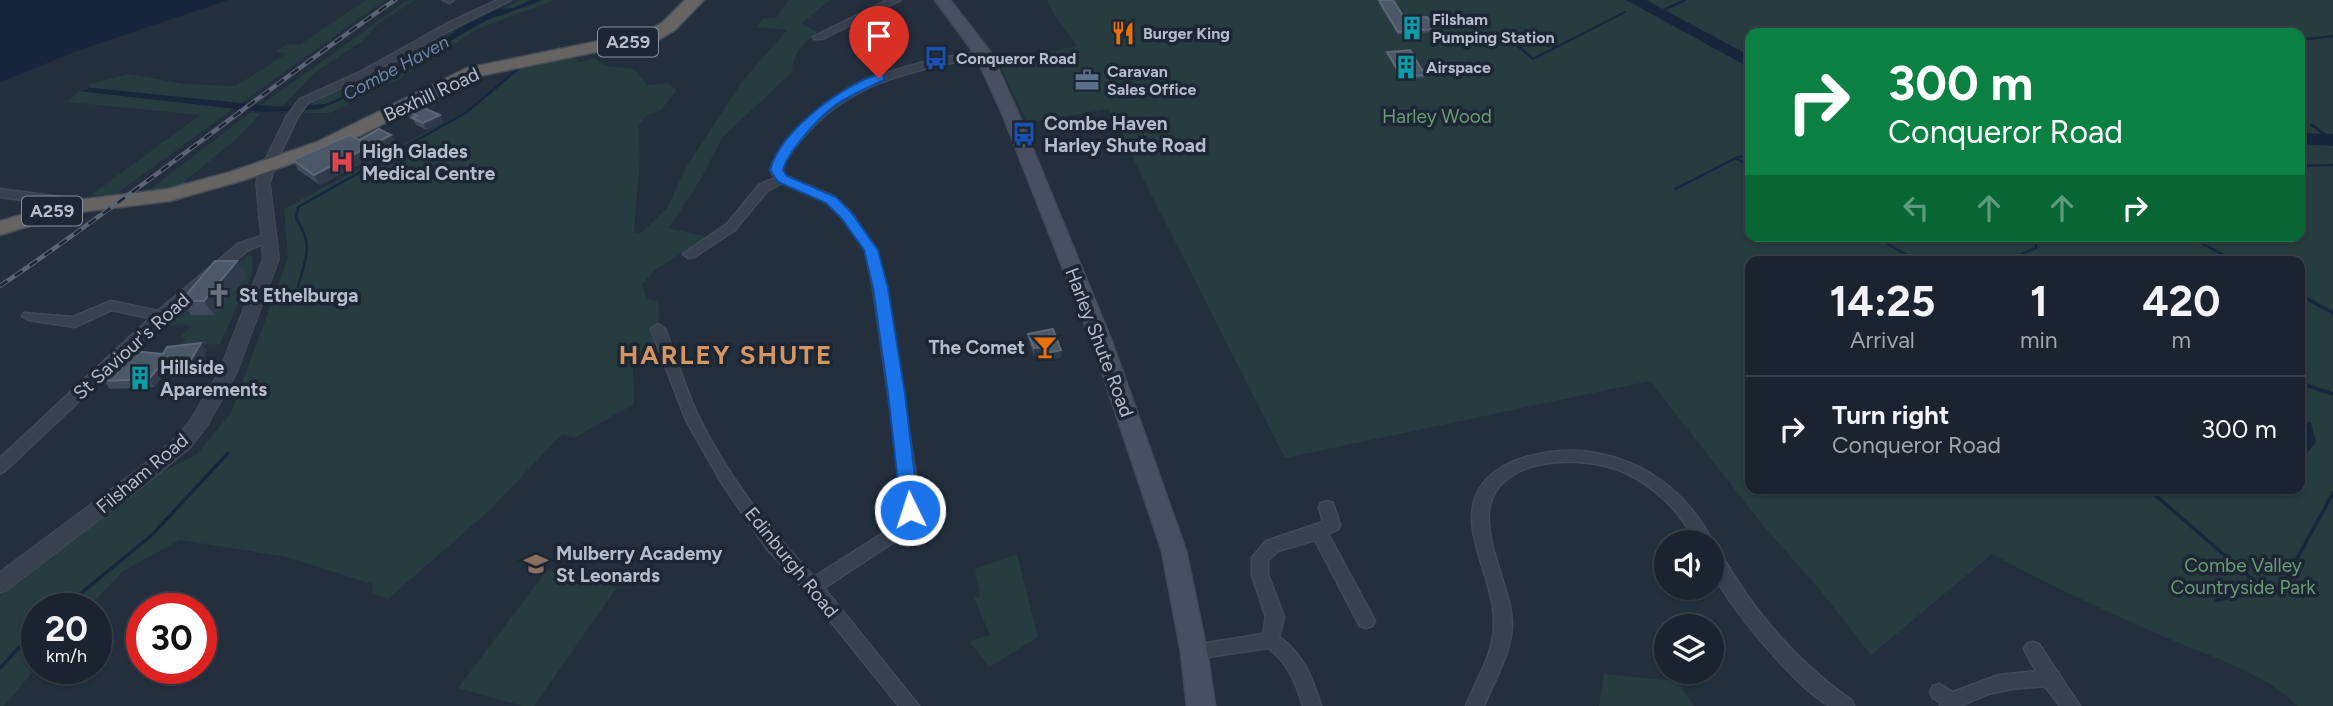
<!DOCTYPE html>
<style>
:root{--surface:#1b232e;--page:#242b36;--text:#f1f3f6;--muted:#a0a4aa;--line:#39404a}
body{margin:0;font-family:Figtree,sans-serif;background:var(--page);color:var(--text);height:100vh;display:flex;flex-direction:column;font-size:26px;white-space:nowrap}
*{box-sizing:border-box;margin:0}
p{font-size:23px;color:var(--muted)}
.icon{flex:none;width:38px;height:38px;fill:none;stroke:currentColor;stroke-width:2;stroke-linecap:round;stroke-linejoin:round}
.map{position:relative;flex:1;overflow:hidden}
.details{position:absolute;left:1745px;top:256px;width:560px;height:238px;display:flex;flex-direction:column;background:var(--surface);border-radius:14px;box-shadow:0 2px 5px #0004,0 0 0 2px var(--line)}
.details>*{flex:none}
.banner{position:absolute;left:1745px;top:28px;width:560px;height:214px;border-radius:14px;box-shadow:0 2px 5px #0004,0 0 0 2px var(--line);background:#0b8043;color:#fff;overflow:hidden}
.tools{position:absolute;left:1654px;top:530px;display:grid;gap:14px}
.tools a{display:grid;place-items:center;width:70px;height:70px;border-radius:50%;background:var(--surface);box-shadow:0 2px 5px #0004,0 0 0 2px var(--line);font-size:35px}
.speed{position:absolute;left:21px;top:593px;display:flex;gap:14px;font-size:35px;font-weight:700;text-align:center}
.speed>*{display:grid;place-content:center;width:91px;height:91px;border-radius:50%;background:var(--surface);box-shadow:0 2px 5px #0004,0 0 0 2px var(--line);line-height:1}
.speed small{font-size:18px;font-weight:400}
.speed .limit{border:10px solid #d22;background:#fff;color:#111}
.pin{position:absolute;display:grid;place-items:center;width:60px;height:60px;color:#fff;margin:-72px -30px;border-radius:50% 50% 50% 0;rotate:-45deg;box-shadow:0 0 7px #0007}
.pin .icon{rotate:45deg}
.me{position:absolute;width:77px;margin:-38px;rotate:356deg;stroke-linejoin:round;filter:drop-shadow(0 0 5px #0008)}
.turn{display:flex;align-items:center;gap:24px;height:147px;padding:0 28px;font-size:32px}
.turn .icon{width:91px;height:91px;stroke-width:2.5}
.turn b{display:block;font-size:49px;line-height:60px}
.lanes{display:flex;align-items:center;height:66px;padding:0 28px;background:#0003;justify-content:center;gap:35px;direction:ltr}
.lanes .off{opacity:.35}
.eta{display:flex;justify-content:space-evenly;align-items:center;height:119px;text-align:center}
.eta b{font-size:42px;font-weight:700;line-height:49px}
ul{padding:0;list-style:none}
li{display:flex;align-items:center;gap:21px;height:105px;padding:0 28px;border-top:2px solid var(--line)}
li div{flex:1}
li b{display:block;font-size:26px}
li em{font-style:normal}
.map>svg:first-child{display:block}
</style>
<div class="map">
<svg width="2333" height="706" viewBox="0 0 2333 706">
<rect width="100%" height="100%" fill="#242f3e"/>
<path fill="#263c3f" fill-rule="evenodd" d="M366,0h19l-144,103 -149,-15 -5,-3 41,-11 57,10 51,2 50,-32 -10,-3 12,-7 11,1z
M415,0l-36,23 -17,18 -45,30 -35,35 -21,-1 145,-104z
M521,0h34l-78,29 -78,50 -70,34h-24l6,-8 13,-8 48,-21 76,-42z
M789,0h41l-28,23 16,10c-16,9 -25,21 -26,39l-70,66 -20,39 -33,51 38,9 -52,33 -13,14 5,15 11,2c2,22 0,58 -25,66l1,37 -60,34 -12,-4 -71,75 -103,90 -15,-6 -1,-9 -85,-27 -107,-17 -57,31 -36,38h-50v58l-33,39h-4v-110l159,-122 38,-20 34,-41 57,-155 -4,-49 185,-100 50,-42 56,-9 5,4 14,-4 12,8 28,3 13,16 20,-2 10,7 -16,20 -15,6 -8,10 2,33 -6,73 7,1 27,-26 17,-38 56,-86 46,-53 -31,-3 7,-9h13z
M1047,0h1286v706h-36c-31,-34 -95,-52 -137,-71 -57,-25 -113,-51 -168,-81l-121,101 -50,-64 -59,-67 -112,-143 -365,77 -177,-349 -81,14 -29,-61 79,-16 -24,-33zM1750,33h550v203h-550zM1750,261h550v227h-550z
M79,91l155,17 -119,87h-24c37,-26 73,-55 110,-80l-134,-13z
M251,112l9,2 -25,26 -50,41v8l-44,7z
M248,255l5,1 -1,18 -32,70 -44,2 10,-7 -6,-2 12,-11 -30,-1z
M1017,554l21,83 -49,30 -20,-26 21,-6 -16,-37 6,-2 -5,-27z
M547,570l70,17 -83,119h-11l-65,-18z
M1604,674l73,7 17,25h-95z"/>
<path fill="#17263c" d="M0,0h228l-151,51 -77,31z
M531,0h11c-19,8 -36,13 -55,20l-121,69 -46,20 -58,3 -183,-21 13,-3 185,19 49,-3 49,-23 91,-56 33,-16 14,-1z
M2300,417l11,6 5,19 -16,19z"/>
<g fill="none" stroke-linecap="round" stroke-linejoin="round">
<path stroke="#17263c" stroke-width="2.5" d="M1657,13l28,-13
M2300,40l33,-4
M1516,44l17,15 92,-47
M2312,125l20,15
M1737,159l13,7
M2300,166l33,-1
M1675,189l61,-31 14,-4
M1874,236l43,25
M2188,236l47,25
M2006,261l30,-13v-12
M298,287c8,-31 16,-40 -2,-69l2,-11 169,-95 51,-43
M2300,295l9,5"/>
<path stroke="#17263c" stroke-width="3.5" d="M2306,298l27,15
M2300,383l33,11
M2147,488l119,103 -50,9
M2288,575l45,-82
M62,609l91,-75 75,-81
M0,668l37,-40"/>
<path fill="#17263c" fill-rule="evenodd" d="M1626,0h20l104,56v12z
M2300,133l33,1v12l-33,-2z"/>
<g stroke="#414a57" stroke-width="3">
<path id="minor" d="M443,0h11l-5,3z
M498,0h13l-53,26 -88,49 -62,28 -10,13 -24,51 -2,3h-8l-2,-3 25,-51 13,-17 62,-28 88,-49z
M888,0h13l-79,39h-8l-1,-2z
M983,50l5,3 -1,2c-68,16 -127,22 -177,75 -11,12 -23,24 -28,40l4,6 49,21 16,15 26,38 10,38 30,195 1,27 -18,28 -76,50 95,118h-20l-92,-114 -40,-43 -44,-64 -37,-65 -35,-91 7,-5 7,5c12,30 21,62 35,91 29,58 70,111 114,157l74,-47 14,-21 -1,-26 -28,-195 -8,-38 -22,-32 -16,-15 -45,-20 -15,8 -32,39 -41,27 -5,1 -6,-4 44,-30 32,-39 16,-7 -5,-8c6,-17 19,-31 31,-44 49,-51 115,-63 182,-76z
M0,189l68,9 4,1 4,8 -6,4 -4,-1 -3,-5 -63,-8z
M270,233l4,1 2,3 -2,3 -26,10 -82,69 -161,152 -5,2v-15l150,-140 -38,-8 -37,17 -46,-7 -7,-4 2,-3 49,4 38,-16 47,10 80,-67z
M1581,451c59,6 104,38 132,91l-1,3v-3h-15c-23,-40 -60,-74 -108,-79 -26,-3 -55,-2 -78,13 -51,33 1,103 1,149 -1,29 -18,55 -28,81h-18c10,-26 28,-52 28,-81 1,-31 -14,-59 -20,-89 -14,-68 53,-87 107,-85z
M1327,501l6,2 7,22 -2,4 -10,5 47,87 -3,5 -6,2 -6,-2 -45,-86 -37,11 -10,9v15l16,42 -5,20c24,16 34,43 42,69h-18c-7,-23 -15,-44 -35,-58l-74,11 -6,-2 -3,-5 3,-5 6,-2 69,-11 3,-17 -14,-42v-17l14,-17 57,-19 -4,-15 2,-4z
M1712,547l6,2c34,61 76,111 133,151l3,6c-7,0 -15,0 -22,0 -26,-6 -113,-110 -120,-137 -2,-6 -1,-16 0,-22z
M2033,642l6,2 41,62h-20l-15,-20 -34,3 -23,5 -28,12h-20l1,-3 -8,-5 -3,-6 3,-6 6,-2 14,8 46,-17 37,-4 -12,-22 3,-5z"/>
</g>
<g stroke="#414a57" stroke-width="2">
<path id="tertiary" d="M268,163l7,4 -5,16 9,76 -42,113 -30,54 -16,21 -40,33 -144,110 -7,3v-21l137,-102 40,-33 16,-21 26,-44 44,-113 -7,-76 5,-16z"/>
</g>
<g stroke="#414a57" stroke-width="3">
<path id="secondary" d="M935,0h15l41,53 27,60 94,229 74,209 21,101 8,54h-28l-6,-54 -19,-101 -70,-209 -90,-229 -27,-59z"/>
</g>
<g stroke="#434c59" stroke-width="3">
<path id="trunk" d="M685,0h19l-29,30 -15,9 -181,37 -148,74 -87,30 -74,21 -98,12 -72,22v-14l70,-20 98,-12 62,-17 87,-30 150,-74 181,-37 15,-9z"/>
</g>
<use href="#minor" fill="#38414e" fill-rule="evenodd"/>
<use href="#tertiary" fill="#38414e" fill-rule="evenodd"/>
<use href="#secondary" fill="#465061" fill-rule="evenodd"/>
<use href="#trunk" fill="#656462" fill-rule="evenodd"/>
<g stroke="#5a6575" stroke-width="4.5">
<path id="rail" d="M0,286c135,-91 261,-194 395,-286"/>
</g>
<use href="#rail" stroke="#1d2633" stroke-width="2.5" stroke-dasharray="9" stroke-linecap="butt"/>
</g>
<path fill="#3f4b5c" d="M1379,0l26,19 30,10 -1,3 -36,3 -19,-31z
M1387,52l38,23 -1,3 -22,2 -15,-25z
M404,109l36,6 3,7 -16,8 -11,-5 -3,-6 -5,-3z
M359,140l37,5 -76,40 -22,-15 -5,-10z
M237,261l9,14 -32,40h-23l-10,-14z
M1028,334l34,23 -14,3 -3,-6 -11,2 -5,-15z
M207,350l-14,24 -30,2 -9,11 -44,2 -6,-8 59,-27z"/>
<path fill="#2f3b4b" d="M440,115l3,7 -16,8 -4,-7z
M391,135l5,10 -76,40 -6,-10z
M237,261l9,14 -32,40 -10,-14z
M201,343l6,7 -14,24 -6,-8z
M1044,347l1,7 -11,2v-8z
M1061,350l1,7 -14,3 -1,-7z
M157,369l6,7 -9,11 -5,-8z"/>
<path fill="#4b5868" stroke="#5c6777" stroke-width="2" d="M1379,0h14l12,19 22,-2 8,12 -37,3z
M1410,50l15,25 -23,2 -15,-25z
M415,104l25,11 -17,8 -11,-5 5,-2 -13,-7z
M379,129l12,6 -77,40 -21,-15 57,-25 9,5z
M215,261h22l-33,40h-23z
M1053,329l8,21 -14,3 -3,-6 -10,1 -6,-14z
M201,343l-14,23 -30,3 -8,10 -45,2 29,-30 30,3 4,-7z"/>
<path fill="#1a73e8" stroke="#114b97" stroke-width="2" d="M879,74l5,1v5c-14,7 -28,12 -40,20 -19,10 -55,49 -61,70l4,6 49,21 15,15 27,38 10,38 17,106 14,116 -2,5h-13l-3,-5 -13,-116 -15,-106 -9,-38 -23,-32 -15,-15 -48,-21 -8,-12c10,-39 72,-85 109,-96z"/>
<defs>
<g id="building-bare" transform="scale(1.89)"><path d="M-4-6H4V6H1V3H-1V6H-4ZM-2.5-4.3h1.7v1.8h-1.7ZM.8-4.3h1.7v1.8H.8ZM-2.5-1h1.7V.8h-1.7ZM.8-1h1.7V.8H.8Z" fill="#0f9aa8" stroke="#1d2633" stroke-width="2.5" paint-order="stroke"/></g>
<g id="restaurant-bare" transform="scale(1.89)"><path d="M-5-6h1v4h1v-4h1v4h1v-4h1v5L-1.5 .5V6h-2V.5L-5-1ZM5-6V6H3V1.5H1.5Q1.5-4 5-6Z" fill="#e8710a" stroke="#1d2633" stroke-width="2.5" paint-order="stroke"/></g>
<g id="bus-bare" transform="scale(1.89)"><path d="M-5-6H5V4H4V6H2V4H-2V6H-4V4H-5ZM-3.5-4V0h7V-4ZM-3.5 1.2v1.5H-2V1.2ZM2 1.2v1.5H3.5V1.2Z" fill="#1a4fb4" stroke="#1d2633" stroke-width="2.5" paint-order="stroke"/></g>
<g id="office-bare" transform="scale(1.89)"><path d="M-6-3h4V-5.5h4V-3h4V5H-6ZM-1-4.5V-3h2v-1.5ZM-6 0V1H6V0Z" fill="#5c6f8a" stroke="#1d2633" stroke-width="2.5" paint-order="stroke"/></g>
<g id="hospital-bare" transform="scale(1.89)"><path d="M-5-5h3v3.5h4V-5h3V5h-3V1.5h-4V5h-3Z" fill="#e0444e" stroke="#1d2633" stroke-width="2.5" paint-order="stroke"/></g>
<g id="church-bare" transform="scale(1.89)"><path d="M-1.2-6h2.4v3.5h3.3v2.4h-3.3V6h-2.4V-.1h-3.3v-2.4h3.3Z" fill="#6b7280" stroke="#1d2633" stroke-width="2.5" paint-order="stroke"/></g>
<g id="bar-bare" transform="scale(1.89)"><path d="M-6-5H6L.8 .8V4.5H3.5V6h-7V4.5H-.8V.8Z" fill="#e8710a" stroke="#1d2633" stroke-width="2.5" paint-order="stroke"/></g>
<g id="school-bare" transform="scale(1.89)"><path d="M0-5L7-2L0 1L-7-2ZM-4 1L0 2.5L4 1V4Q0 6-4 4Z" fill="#8d6e63" stroke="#1d2633" stroke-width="2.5" paint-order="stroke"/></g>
</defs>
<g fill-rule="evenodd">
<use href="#building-bare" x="1412" y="28"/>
<use href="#restaurant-bare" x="1123" y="33"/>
<use href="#bus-bare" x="936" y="58"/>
<use href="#building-bare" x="1406" y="67"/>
<use href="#office-bare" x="1087" y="80"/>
<use href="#bus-bare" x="1024" y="134"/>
<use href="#hospital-bare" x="342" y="162"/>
<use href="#church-bare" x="219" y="295"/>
<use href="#bar-bare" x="1045" y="347"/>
<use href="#building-bare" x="140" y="378"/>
<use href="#school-bare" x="536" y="564"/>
</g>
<g text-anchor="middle" stroke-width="7" stroke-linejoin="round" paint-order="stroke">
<g font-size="16" font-weight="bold" fill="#b4bcc9" stroke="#1d2633" text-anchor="start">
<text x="1432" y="25">Filsham<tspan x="1432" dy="18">Pumping Station</tspan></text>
<text x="1143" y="39">Burger King</text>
<text x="956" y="64">Conqueror Road</text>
<text x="1426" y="73">Airspace</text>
<text x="1107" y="77">Caravan<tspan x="1107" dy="18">Sales Office</tspan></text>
</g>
<g fill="#1d2633" stroke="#878f9c" stroke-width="2">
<rect x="598" y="27.5" width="60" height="29" rx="5"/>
<rect x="22" y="196.5" width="60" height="29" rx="5"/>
</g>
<g font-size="18" font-weight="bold" fill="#b4bcc9">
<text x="628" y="48">A259</text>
<text x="52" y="217">A259</text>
</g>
<g font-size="18" font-style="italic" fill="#6d86a8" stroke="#1d2633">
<text transform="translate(396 68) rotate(-28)" y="6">Combe Haven</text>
</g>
<g font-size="19" fill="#b4bcc9" stroke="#1d2633">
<text transform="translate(431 94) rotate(-25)" y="7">Bexhill Road</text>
<text transform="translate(1100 342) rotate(69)" y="7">Harley Shute Road</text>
<text transform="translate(131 346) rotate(-42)" y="7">St Saviour's Road</text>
<text transform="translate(142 473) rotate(-40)" y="7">Filsham Road</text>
<text transform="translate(792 562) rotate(51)" y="7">Edinburgh Road</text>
</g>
<g font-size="19" fill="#6b9a76" stroke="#1d2633">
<text x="1437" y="123">Harley Wood</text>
<text x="2243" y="572">Combe Valley<tspan x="2243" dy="22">Countryside Park</tspan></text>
</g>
<g font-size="19" font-weight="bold" fill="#b4bcc9" stroke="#1d2633" text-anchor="start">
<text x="1044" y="130">Combe Haven<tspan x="1044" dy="22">Harley Shute Road</tspan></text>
<text x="362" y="158">High Glades<tspan x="362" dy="22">Medical Centre</tspan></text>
<text x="239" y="302">St Ethelburga</text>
<text x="1025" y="354" text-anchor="end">The Comet</text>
<text x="160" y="374">Hillside<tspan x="160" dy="22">Aparements</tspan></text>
<text x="556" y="560">Mulberry Academy<tspan x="556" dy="22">St Leonards</tspan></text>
</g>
<g font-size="26" font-weight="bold" letter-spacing="2" fill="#d59563" stroke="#1d2633">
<text x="726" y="364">HARLEY SHUTE</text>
</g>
</g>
</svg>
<div class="tools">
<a><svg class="icon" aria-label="sound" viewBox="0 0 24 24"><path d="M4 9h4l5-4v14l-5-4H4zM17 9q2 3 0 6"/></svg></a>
<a><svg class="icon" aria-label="layers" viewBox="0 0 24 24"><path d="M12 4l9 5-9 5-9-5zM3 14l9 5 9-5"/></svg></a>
</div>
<div class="speed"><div>20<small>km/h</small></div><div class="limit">30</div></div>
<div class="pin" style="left:879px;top:78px;background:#d93025"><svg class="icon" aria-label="arrive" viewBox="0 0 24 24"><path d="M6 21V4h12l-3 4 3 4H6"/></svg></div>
<svg class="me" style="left:910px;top:510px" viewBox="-20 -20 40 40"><circle r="17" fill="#1a73e8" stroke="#fff" stroke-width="3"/><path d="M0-11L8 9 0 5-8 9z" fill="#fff"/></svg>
<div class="banner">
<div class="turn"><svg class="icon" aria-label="right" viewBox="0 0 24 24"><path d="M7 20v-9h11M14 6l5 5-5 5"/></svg><div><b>300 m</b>Conqueror Road</div></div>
<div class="lanes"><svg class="icon off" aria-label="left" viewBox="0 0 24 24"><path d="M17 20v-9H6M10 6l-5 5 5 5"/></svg><svg class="icon off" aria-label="ahead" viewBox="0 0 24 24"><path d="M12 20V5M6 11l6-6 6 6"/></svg><svg class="icon off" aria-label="ahead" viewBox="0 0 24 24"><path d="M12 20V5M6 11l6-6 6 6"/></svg><svg class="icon" aria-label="right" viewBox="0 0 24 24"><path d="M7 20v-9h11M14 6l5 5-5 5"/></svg></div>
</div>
<section class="details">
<div class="eta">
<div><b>14:25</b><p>Arrival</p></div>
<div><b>1</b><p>min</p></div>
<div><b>420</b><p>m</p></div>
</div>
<ul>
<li><svg class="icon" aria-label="right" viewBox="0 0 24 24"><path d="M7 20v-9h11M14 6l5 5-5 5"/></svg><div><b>Turn right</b><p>Conqueror Road</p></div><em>300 m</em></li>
</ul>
</section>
</div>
